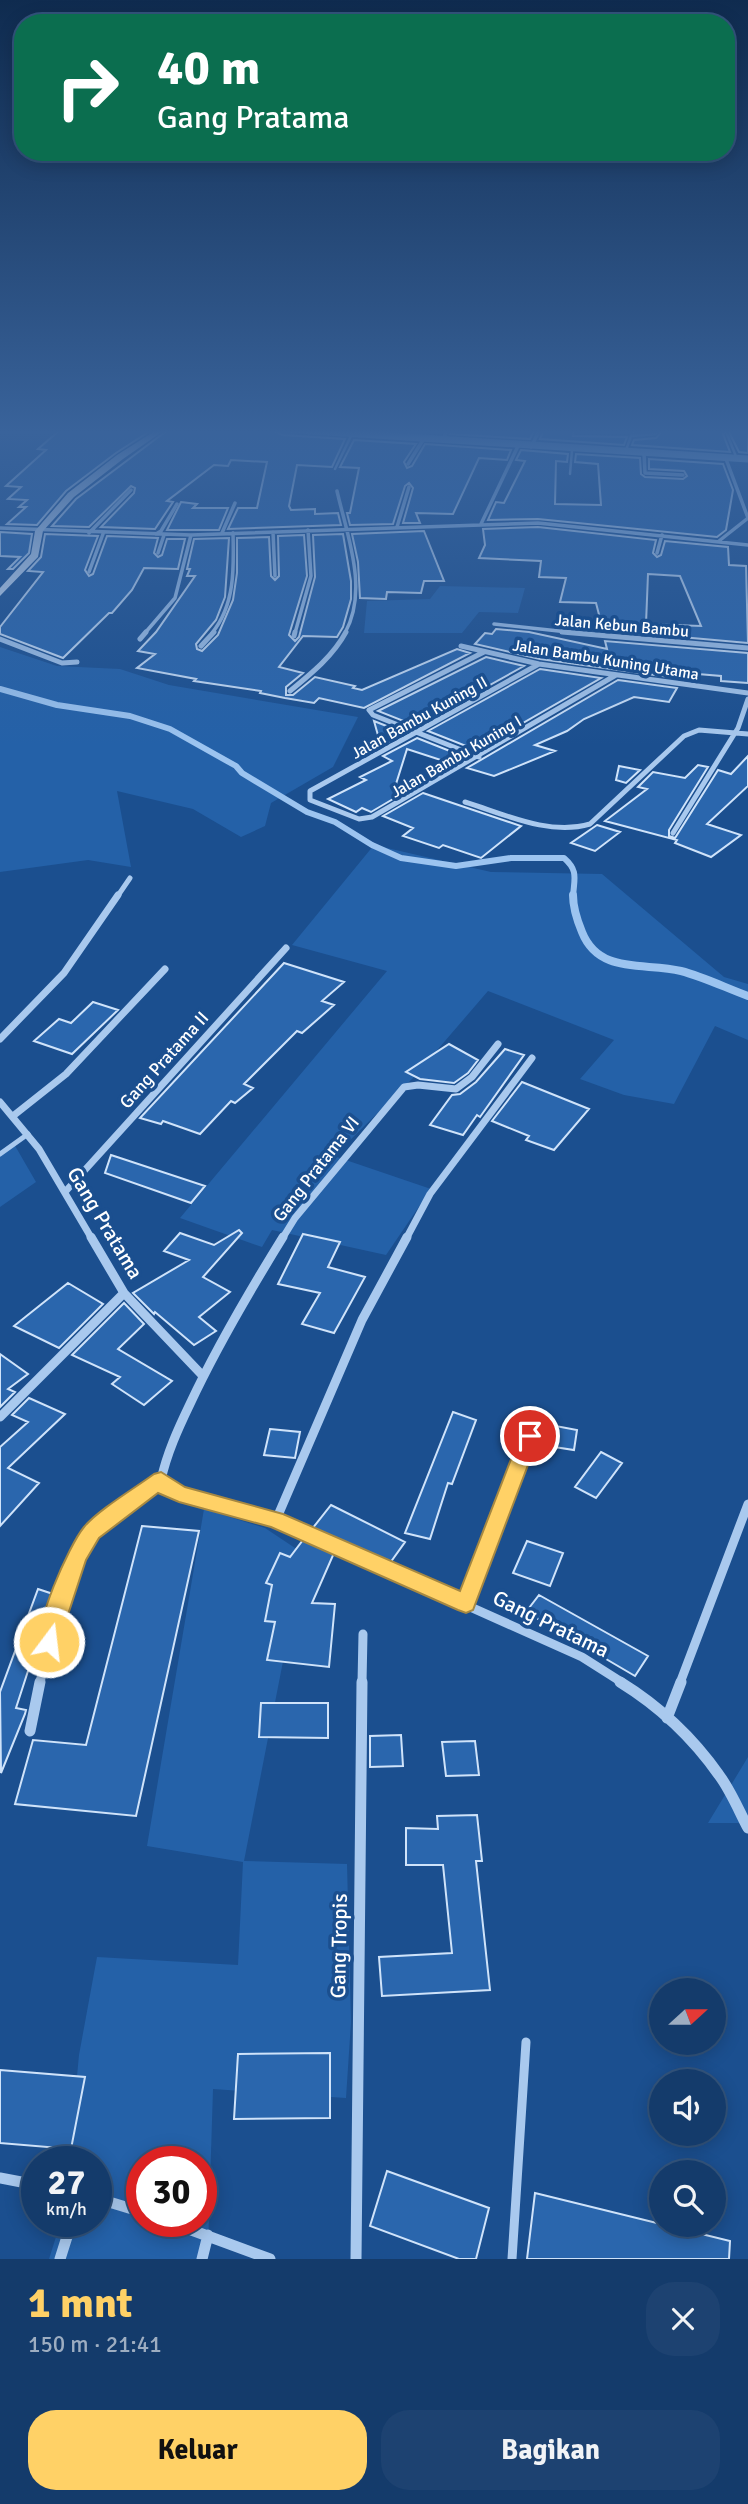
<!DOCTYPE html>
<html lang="id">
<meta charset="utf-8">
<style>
:root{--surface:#143b6b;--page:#1d4271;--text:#f1f3f6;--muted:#9dadc1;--line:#33557e;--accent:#ffd166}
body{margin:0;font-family:Signika,sans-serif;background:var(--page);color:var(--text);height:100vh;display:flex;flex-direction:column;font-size:26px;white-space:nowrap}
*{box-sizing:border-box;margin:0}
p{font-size:23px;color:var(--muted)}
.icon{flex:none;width:38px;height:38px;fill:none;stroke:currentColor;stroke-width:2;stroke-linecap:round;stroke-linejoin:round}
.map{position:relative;height:2259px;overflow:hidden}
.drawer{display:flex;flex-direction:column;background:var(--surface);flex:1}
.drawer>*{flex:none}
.top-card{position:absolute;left:14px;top:14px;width:721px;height:147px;border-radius:28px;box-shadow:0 4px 18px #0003,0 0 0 2px var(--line);background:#0b6e4f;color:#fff;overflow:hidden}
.needle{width:46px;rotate:69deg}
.controls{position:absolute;left:649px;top:1978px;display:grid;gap:14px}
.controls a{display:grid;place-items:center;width:77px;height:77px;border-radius:50%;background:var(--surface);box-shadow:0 4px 18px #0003,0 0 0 2px var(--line);font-size:35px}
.speed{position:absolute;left:21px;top:2146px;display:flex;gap:14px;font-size:35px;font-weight:700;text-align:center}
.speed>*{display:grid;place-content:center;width:91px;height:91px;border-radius:50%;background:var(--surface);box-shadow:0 4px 18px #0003,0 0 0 2px var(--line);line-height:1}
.speed small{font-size:18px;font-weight:400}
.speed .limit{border:10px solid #d22;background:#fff;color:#111}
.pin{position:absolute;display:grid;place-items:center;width:60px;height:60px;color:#fff;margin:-30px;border:4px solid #fff;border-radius:50%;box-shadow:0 2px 7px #0007}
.me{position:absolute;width:77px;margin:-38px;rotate:15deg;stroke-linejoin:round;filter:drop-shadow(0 0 5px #0008)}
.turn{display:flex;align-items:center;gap:24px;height:147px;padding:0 28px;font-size:32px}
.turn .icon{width:91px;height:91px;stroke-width:2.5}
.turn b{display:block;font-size:49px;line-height:60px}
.round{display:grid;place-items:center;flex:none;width:74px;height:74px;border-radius:28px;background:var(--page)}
.headline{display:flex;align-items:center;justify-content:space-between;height:119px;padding:0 28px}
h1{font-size:42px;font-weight:700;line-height:52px;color:var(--accent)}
.button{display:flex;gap:14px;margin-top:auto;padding:14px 28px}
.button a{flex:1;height:80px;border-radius:28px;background:var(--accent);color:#111;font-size:28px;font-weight:700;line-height:80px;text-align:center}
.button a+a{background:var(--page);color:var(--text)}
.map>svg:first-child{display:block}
</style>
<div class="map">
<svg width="748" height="2259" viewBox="0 0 748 2259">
<rect width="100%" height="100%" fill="#1b4f8f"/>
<path fill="#2461a8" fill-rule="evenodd" d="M440,586l85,2 -7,25 -39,-1 -17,21h-98l3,-32 63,-2z
M0,647l57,19 63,3 49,16 189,32 -25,50 -62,36 -6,23 -24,11 -48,-28 -76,-18 14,76 -43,-7 -88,12z
M374,845l117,27 111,2 122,103 24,7v56l-33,-14 -41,78 -50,-9 -44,-16 34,-39 -126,-49 -74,86 -80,79 97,33 -45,66 -114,-25 -10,17 -82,-29 207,-247 -95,-26z
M14,1144l22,38 -36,25v-54z
M204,1509l61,19 39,26 -60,307 103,3 4,158 -5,76 -133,-9 -5,159 -3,11h-156l12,-38h35v-60h-27l10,-106 18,-98 141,8 5,-103 -96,-16zM142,2161h59v60h-59z
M748,1757v66h-40z"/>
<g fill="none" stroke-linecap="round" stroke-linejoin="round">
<path stroke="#9cc4f0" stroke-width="6" d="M0,689l57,16 73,11 40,13 66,37 6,7 65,39 28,10 37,23 29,13 55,8 55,-8h53c15,13 10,21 9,39"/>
<path stroke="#9cc4f0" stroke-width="8" d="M573,895c0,13 4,25 9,37 17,43 63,30 99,39 23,6 45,17 67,25"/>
</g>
<path fill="#2a66ad" stroke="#cfe3fa" stroke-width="2" fill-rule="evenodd" d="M61,429h92l-37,24 -50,38 -29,34 -30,-1 19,-17h-7l8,-7 -19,-1 13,-12 -15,-1 40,-36 -8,-1z
M169,429h107l-2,2 9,4 62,4 -13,28 -35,-2 -8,41 2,4 24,-1v5l23,-1 3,12 -113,4 10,-21h19l10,-46 -36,-2 -3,6 -14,-1 -47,36 6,1 -18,27 -54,-2 33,-34 1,-5 -4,-2 -42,41 -37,-1 24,-27z
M451,429h84l-5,10 -80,-5z
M544,429h30l-1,7 54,1 -3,8 -84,-6z
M633,429h115v24l-9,-1 -11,-22 -5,4 7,18 -98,-7 2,-5 22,-2 4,-4 -3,-4 -24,2z
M354,440l62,4 -12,18 3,6 5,-2 13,-22 86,6 -4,10 -28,-2 -26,56 -37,-1 4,10h-17l10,-35 -4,-5 -4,3 -12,38 -43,1 -3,-12h3l9,-45 -19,-1z
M521,450l47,4 -1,8 -11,-1 -1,43 46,1 -3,-41 -23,-2 1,-8 64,4 1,16 4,3 38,2 4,-3 -3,-5 -35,-2v-10l74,5 10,26 -7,40 -9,7 -179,-18 -50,1 8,-18 8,1 21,-42 -9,-1z
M181,502l16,2 -4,4h35l-9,22h-52z
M538,527l118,13 -3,13 4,4 4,-2 4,-14 63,6 1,18 17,1 2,77 -145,-13 -7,-27 -36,-1 6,-24 -27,-1 2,-16 -62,-3 6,-13 -2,-16zM648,574l32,2 21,50 -55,-2z
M424,531l20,50h-20l-3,12 -34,-1 -1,7 -26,-1 -2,-36 -6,-28z
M0,532l32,2 -3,19 -16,16h-5l12,-12 -20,-1z
M45,534l53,2 -13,34 4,6 4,-2 14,-38 51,2 -4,15 4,4 4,-2 5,-16h18l-7,30 -34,-1 -12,22 -20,23h-3l-46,45 -63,-24v-7l43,-55 -15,-1 13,-14z
M343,534l8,47v18l-8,28 -6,10 -34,-1 -24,31 24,6 -17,14v8h7l22,-18 40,9 -2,2 9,2 95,-41 13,4 -106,55 -45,-10 -5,5 -29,-5 -25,-5 1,-2 -67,-10 2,-2 -59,-11 18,-14 -17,-3 18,-19 39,-56h-8l3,-7h-3l7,-30 35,-1 -4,59 -9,23 -20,24 1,5 5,2 16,-16 15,-35 4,-27v-35l32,-1 2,39 4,4 4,-4 -1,-40 26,-1 3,41 -18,59 6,6 4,-4 16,-60 -2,-42z
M496,629l33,3 78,17 -2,-8 143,12v30l-27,-2v-5l-35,-3 -3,6 -143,-20 -65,-15 10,-11 7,1z
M486,657l38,9 -108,60 -38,-15z
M540,669l61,9 -125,72 -48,-19z
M618,680l59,8 -8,14 -35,-5 -50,22 -17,12 -32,14 20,6 -61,25 -27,-8z
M374,721l30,12 -23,13z
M417,738l48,19 -12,7 -46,-15 -11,35 14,5 -39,23 -9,-4 -6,4 -28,-13 38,-19 -6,-3 32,-16 -9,-5z
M748,756v30l-41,38 34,11 -30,22 -36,-14 2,-3 -72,-19 42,-32 -9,-2 15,-15 32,6 13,-13 10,2 -39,63v6l6,2 43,-68 13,4z
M619,766l21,4 -14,13 -10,-3z
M423,793l71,24 27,9 -40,32 -38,-13 -4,3 -36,-12 10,-8 -30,-12z
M597,825l23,7 -25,19 -24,-8z
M284,963l60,19 -22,19 12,4 -32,28 -5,-2 -53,53 9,4 -18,15 -4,-2 -31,33 -37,-13 -2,3 -21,-6z
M93,1002l25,8 -46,44 -38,-13 25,-22 12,4z
M449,1044l29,16 -10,13 -14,10 -34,-4 -14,-7z
M505,1049l19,6 -44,62 -3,-2 -14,20 -33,-10 22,-30 8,-1 16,-12z
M522,1082l67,27 -35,41 -28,-10 3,-4 -37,-15z
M111,1155l94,31 -14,17 -86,-30z
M239,1230l3,3 -39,44 27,15 -31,25 17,14 -22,14 -39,-33 -1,2 -21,-21 56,-33 -25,-9 16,-18 34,12z
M303,1234l37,8 -12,25 37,10 -31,56 -32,-9 18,-31 -42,-9z
M68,1283l35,21 -44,44 -45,-22z
M124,1303l20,21 -26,25 54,32 -28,24 -32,-21 8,-7 -48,-22z
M0,1354l28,20 -20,15 7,3 -15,15z
M29,1398l36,16 -57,54 31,15 -39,43v-79l28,-25 -16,-7z
M453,1412l23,8 -24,64 -4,-1 -18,56 -25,-6z
M545,1424l32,6 -3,20 -33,-5z
M270,1429l30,3 -5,26 -31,-3z
M601,1452l21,11 -26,35 -21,-11z
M331,1505l74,37 -15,21 -78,-34z
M142,1526l57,5 -63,285 -121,-12 18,-64 53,5z
M303,1540l31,13 -22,50 23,1 -6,63 -62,-7 8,-38 -10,-1 7,-36 -6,-2 14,-30 10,4z
M527,1541l36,12 -13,33 -37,-13z
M38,1589l15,5 -37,114 10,2 -1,4 -24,59 -1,-81z
M539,1595l109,61 -13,20 -109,-64z
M261,1703h67v35l-69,-1z
M401,1735l2,31 -33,1v-31z
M475,1741l4,34 -33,1 -4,-34z
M477,1815l5,46h-6l14,129 -108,6 -3,-39 73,-4 -9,-88h-37v-37l32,1 -1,-13z
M330,2053v65l-96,1 4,-65z
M0,2070l85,7 -14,72 -71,-6z
M387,2171l102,37 -13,51h-17l-89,-33z
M535,2193l195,48 -1,18h-202z"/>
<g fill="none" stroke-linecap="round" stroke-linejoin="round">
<path stroke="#a9c9ee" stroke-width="2.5" d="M727,434l10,25
M406,439l5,-10
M625,453l6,-17 25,-2
M335,469l17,-35
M570,474l2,-24"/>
<path stroke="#a9c9ee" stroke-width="5" d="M0,1154l28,-20"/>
<path stroke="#a9c9ee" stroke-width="9" d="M512,2259l14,-217"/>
<path stroke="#a9c9ee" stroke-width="3.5" d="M443,441l4,-12
M531,447l9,-18
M644,454l1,19 38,2
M408,464l15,-24
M337,491c10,44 32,99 8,142
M481,524l37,-78
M397,527l12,-40
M0,528l191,7 347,-12 210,22
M273,532l2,44
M89,533l42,-43
M222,533l13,-30
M156,534l5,-3 16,-27
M719,541l29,-23 -22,-59
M158,553l6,-18
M657,553l5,-18
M89,572l14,-38
M494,624l83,9
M145,633l30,-35 16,-63
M212,633c23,-28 22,-65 21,-100
M295,633l16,-57 -3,-46"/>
<path stroke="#a9c9ee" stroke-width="5" d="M562,632l186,16
M294,636l1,-4
M0,639l62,24 15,-1
M140,639l6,-7
M201,646l13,-14
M461,646l78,18 209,29
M539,664l-229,127v9l49,19 13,-2 244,-142
M290,691c22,-18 43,-35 56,-59
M479,757l-106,-42 -4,-5 115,-58
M465,802c39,12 84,34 125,22l94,-88 15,-6 49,4
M673,833l65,-105 10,-29
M117,897l13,-19"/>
<path stroke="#a9c9ee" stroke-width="7" d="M0,1039l64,-66 54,-78
M0,1102l39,47 53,90
M13,1116l53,-42 99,-105
M65,1192l221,-244
M282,1239l13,-21 109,-131 14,-2 38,4 16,-12 26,-33
M406,1239l24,-45 102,-136"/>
<path stroke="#a9c9ee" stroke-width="9" d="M91,1237l33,56 79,83
M283,1237c-34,55 -66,109 -93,167 -12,25 -23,49 -29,76l4,7 14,7 97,26 306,137 41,26
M0,1417l124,-124
M276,1520l86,-200 45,-83
M466,1604l64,-168
M40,1683c10,-50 19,-110 52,-151 18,-22 46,-36 69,-52
M362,1683l1,-49
M680,1683l68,-179"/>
<path stroke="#a9c9ee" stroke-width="11" d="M620,1682c39,24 73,56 99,93 12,16 20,36 29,53
M667,1718l14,-36
M30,1731l10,-49
M0,2178l37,7
M96,2198l46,14
M167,2221l103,38
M60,2259l12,-38
M202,2259l6,-24
M356,2259l6,-577"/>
<path stroke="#a9c9ee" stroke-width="7" d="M283,429l465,30"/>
<path fill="#d6e6fa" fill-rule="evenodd" d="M158,429h8l-43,30 -49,38 -31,34 -5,26 -38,39v-8l31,-34 4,-23 33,-38 49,-38z"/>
</g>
<linearGradient id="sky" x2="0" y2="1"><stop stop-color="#0f2b4f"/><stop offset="0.58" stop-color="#39639b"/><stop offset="1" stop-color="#39639b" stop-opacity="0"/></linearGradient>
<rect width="748" height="745" fill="url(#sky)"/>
<path fill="#ffd166" stroke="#a68842" stroke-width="2" d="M530,1429l6,2 3,5 -66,174 -7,3 -8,-3 -187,-83 -92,-25 -21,-9 -59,45 -13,22 -29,88 -8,3 -8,-3c-9,-20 28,-103 43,-121 14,-17 51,-39 70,-53l7,-2 24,15 98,27 177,77 60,-155 3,-5z"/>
<g text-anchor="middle" stroke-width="7" stroke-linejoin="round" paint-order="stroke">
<g font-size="16" fill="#fff" stroke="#1b4f8f">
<text transform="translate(622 625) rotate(5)" y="6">Jalan Kebun Bambu</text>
<text transform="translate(606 659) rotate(9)" y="6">Jalan Bambu Kuning Utama</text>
<text transform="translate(419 717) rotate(-29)" y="6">Jalan Bambu Kuning II</text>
<text transform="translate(456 756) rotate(-30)" y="6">Jalan Bambu Kuning I</text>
</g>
<g font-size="18" fill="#fff" stroke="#1b4f8f">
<text transform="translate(164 1060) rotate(-48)" y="6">Gang Pratama II</text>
<text transform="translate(316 1169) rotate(-52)" y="6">Gang Pratama VI</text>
</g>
<g font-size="21" fill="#fff" stroke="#1b4f8f">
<text transform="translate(105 1223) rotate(59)" y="7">Gang Pratama</text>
<text transform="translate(551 1624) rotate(26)" y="7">Gang Pratama</text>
<text transform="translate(339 1946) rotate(-89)" y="7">Gang Tropis</text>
</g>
</g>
</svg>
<div class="controls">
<a><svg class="needle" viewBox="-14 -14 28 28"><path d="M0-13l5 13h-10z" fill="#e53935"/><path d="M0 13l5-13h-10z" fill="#9dadc1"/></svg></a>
<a><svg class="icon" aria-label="sound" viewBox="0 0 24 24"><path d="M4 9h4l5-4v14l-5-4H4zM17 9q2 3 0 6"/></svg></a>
<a><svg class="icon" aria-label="search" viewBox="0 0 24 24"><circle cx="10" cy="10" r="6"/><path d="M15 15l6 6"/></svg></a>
</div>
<div class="speed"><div>27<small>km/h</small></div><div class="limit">30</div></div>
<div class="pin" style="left:530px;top:1436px;background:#d93025"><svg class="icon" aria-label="arrive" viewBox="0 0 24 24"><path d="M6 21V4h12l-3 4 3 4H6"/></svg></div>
<svg class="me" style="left:49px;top:1642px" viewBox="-20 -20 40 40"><circle r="17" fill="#ffd166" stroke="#fff" stroke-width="3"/><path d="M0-11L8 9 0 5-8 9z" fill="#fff"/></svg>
<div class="top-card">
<div class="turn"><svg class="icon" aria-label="right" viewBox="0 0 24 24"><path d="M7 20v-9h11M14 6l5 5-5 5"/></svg><div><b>40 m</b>Gang Pratama</div></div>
</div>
</div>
<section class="drawer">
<div class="headline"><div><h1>1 mnt</h1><p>150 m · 21:41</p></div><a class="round"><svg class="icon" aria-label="close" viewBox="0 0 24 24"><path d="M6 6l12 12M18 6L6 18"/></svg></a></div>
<div class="button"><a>Keluar</a><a>Bagikan</a></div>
</section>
